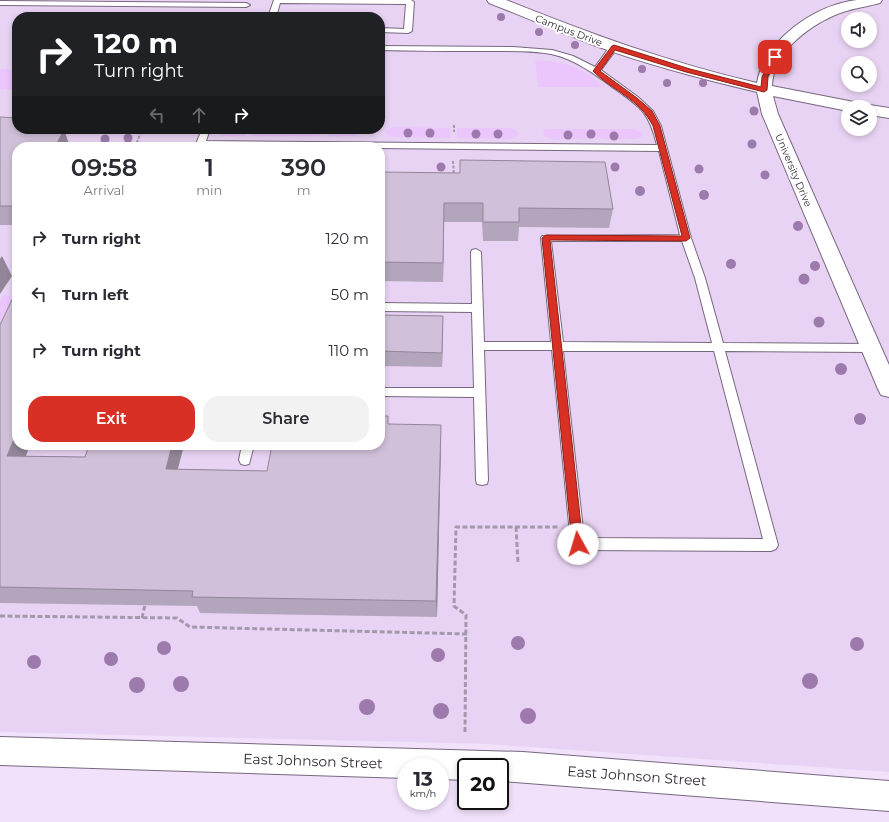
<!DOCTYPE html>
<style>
:root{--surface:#fff;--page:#f2f2f3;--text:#2b2b33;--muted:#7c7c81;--accent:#d93025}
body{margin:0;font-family:Montserrat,sans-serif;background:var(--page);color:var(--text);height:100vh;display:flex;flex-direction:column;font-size:15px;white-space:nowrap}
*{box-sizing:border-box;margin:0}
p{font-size:13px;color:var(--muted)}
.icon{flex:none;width:22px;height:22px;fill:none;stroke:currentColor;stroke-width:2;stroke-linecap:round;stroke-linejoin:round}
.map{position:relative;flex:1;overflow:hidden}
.panel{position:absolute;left:12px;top:142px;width:373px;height:308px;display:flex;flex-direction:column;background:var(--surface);border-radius:16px;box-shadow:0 2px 6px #0003}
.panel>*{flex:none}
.banner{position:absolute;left:12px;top:12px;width:373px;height:122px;border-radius:16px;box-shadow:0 2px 6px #0003;background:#202124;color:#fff;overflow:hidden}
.buttons{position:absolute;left:841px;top:12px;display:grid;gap:8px}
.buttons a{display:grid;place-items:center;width:36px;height:36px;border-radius:50%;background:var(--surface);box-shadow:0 2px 6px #0003;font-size:20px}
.speed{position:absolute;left:397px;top:758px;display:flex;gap:8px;font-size:20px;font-weight:700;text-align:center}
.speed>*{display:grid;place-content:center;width:52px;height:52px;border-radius:50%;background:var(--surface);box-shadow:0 2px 6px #0003;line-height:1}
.speed small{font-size:10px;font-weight:400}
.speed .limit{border:2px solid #111;border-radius:6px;background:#fff;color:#111}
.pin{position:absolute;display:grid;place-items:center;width:34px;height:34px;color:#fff;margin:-17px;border-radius:8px;box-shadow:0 2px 6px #0006}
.me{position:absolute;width:44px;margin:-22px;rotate:354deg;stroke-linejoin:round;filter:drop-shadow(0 0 3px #0008)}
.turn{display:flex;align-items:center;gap:14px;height:84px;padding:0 16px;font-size:18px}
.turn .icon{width:52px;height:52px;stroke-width:2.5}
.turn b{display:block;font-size:28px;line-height:34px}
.lanes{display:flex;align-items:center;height:38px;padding:0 16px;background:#0003;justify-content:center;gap:20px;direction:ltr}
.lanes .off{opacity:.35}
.eta{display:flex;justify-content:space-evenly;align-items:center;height:68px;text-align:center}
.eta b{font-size:24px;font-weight:600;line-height:28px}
.action{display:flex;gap:8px;margin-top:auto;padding:8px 16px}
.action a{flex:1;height:46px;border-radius:16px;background:var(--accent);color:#fff;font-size:16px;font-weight:600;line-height:46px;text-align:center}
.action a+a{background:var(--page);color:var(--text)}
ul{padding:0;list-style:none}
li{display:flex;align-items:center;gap:12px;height:56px;padding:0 16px}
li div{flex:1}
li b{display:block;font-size:15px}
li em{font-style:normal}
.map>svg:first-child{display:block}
</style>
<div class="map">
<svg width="889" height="822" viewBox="0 0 889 822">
<rect width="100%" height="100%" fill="#f2e1fb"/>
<path fill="#e9d3f4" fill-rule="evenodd" d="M0,0h889v772l-401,-28 -488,-12zM17,17h363v112h-363zM848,19h22v22h-22zM848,63h22v22h-22zM848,107h22v22h-22zM17,147h363v298h-363z"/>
<path fill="#ebc6fd" d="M535,60c25,1 51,6 67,27h-64z
M2,69h15v21l-17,-1v-18z
M394,127l56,1v10l-57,-1 -7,-2v-5z
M457,128h52l5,1 5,5 -1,2 -8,3 -53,-1z
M218,129h30l-2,7h-23l-6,-4z
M255,129h65l-1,7h-66z
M328,129h33l1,4 -7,3h-28z
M546,129h87l8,3 2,2 -1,3 -7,2h-83l-8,-3 -1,-5z
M3,295l14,1 -17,71v-66z"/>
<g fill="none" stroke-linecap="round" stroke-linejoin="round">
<g stroke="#77687e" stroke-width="2">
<path id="lane" d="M274,0h137l3,2 -2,29 -4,2 -28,-1v-4l24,1 2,-25 -126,-1 -4,14h-8z
M0,1l246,2 4,2 -4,2 -246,-2z
M611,45h3l4,2 -17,23 37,27 15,14 8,15 30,112 14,40 18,65 148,1 4,1 2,3 -2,3 -4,1 -146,-1 53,194 -2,4 -5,2 -193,-1 -5,-2 -2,-4 -19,-194h-68l4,130 -1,4 -5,1 -5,-1 -1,-4 -2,-83 -94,-1v-8h94l-2,-76 -92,-1v-8l92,1 -1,-52 1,-2 4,-1 5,3 3,90h67l-10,-104 1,-2 138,-1 -21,-84 -279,-3v-1h-179l-5,-3 6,-15h8l-4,12 451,4c-8,-32 -15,-37 -42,-56 -19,-14 -40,-30 -64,-35 -21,-4 -45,-3 -67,-3 -35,0 -69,0 -104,-1v-4l133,1 39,3 21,6 22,11zM551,241h131l13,37 17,65 -149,-1zM563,351h151l49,188 -179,-1z
M242,445h12l-5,19 -4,1 -4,-1 -2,-4z"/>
</g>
<g stroke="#77687e" stroke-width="2">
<path id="street" d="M487,0h19c82,33 164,63 251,83 7,-43 59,-79 100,-83 8,0 17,0 25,0l-2,3c-15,4 -31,6 -45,12 -28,12 -62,38 -63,71l82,16 6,2 2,3h-14v4l-75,-15 5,18 111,251v32l-8,-2 -3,-6 -116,-275 -5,-22c-55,-13 -108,-27 -161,-46 -36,-14 -71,-29 -107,-43z
M870,105l19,3v10l-19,-3v-8h-6z"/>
</g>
<g stroke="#77687e" stroke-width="2">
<path id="primary" d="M0,737l523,15 366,29v30l-389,-30v-14h-34v13l-26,-1v-12h-34v11l-406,-13z"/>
</g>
<path stroke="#a598ac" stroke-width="2" stroke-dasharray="3 1.5" stroke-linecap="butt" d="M454,125v7
M135,147l7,-18
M453,161l1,15"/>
<path stroke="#a598ac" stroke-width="3" stroke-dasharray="5 2.5" stroke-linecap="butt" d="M516,527l2,36
M0,616l177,2 13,9 277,7
M142,618l3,-13
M465,732l1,-117 -12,-9 2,-79h102"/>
<use href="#lane" fill="#fff" fill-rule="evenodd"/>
<use href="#street" fill="#fff" fill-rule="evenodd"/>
<use href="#primary" fill="#fff" fill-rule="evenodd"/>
</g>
<g fill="#9c7aab">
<circle cx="501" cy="17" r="4"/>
<circle cx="539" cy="32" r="4"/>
<circle cx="575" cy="45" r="4"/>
<circle cx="642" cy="69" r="4"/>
<circle cx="667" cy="83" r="4"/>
<circle cx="703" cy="83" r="4"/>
<circle cx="754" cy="111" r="4.5"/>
<circle cx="408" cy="133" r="4.5"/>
<circle cx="430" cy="133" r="4.5"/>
<circle cx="476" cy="134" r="4.5"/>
<circle cx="498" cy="134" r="4.5"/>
<circle cx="591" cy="134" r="4.5"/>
<circle cx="568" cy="135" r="4.5"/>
<circle cx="614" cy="136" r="4.5"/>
<circle cx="128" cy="138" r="4.5"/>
<circle cx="105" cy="139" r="4.5"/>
<circle cx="752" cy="144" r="4.5"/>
<circle cx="441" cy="167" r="4.5"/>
<circle cx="615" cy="167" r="4.5"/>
<circle cx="699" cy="169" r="4.5"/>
<circle cx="765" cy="175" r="4.5"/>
<circle cx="640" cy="191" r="5"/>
<circle cx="704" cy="195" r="5"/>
<circle cx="798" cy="226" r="5"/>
<circle cx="731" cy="264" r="5"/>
<circle cx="815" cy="266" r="5"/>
<circle cx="804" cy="279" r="5.5"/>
<circle cx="819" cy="322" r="5.5"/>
<circle cx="841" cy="369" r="6"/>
<circle cx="860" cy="419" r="6"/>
<circle cx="518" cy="643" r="7"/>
<circle cx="857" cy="644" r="7"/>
<circle cx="164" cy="648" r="7"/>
<circle cx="438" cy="655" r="7"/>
<circle cx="111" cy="659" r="7"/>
<circle cx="34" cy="662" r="7"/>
<circle cx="810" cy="681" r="8"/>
<circle cx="181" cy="684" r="8"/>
<circle cx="137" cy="685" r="8"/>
<circle cx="367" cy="707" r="8"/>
<circle cx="441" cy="711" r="8"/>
<circle cx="528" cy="716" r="8"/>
</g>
<path fill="#b3a5bb" d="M0,117l32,13h32l6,17h-53v78h-17z
M380,172l233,37 -4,19 -90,-1 -1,14h-35l-1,-19h-38l-1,60 -63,-1z
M380,315l63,1 -1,51 -62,-1z
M0,325l17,120h13l-4,11 59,1 4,-12h95l-6,24 89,2 122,-47 52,19 -4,174 -237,-4 -3,-7 -197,-3z"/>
<path fill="#928698" d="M21,129h11l3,8 -15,-7z
M64,130l6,17h-15z
M444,203v19l-1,60v-19z
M2,256l10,20 -12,18v-35z
M443,316v15l-1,36v-14z
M441,425v18l-4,174 -1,-16z
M17,432v13h13l-11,28 -12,-17z
M172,445h12l-11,42 -7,-18z"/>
<path fill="#d0c0d9" stroke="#928698" d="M0,117l17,1v11h4l-1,1h44l-9,17h-38v59h-17z
M460,160l145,2 8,47 -94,-1v14h-36v-19h-39l-1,60 -63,-1v-90l80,1z
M17,289v143l-10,24 78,1 4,-12h83l-6,24 101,2 5,-26h108v-29h8v8l53,1 -5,176 -244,-4 1,-6 -193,-4v-262z
M380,315l63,1 -1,37 -62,-2z"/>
<path fill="#d93025" stroke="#8d1f18" d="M614,45l76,24 71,18 1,-10 10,-20 3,-1 3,1 -10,20 -1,13 -3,2 -78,-20 -71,-22 -15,21 37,27 15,13 8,15 30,112 -4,3 -136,-1 33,304 -2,3 -3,2 -4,-2 -2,-3 -30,-306 4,-3 136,1 -29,-110c-14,-28 -39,-34 -60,-55l19,-25z"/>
<g text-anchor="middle" stroke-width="4" stroke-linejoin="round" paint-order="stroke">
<g font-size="10" fill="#312b35" stroke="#fff">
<text transform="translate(569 30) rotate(21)" y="4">Campus Drive</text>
<text transform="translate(794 170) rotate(67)" y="4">University Drive</text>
</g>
<g font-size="14" fill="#312b35" stroke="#fff">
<text transform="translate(313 761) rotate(2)" y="5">East Johnson Street</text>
<text transform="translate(637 776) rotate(4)" y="5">East Johnson Street</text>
</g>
</g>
</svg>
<div class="buttons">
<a><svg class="icon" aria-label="sound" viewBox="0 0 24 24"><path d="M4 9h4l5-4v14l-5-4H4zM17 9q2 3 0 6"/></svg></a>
<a><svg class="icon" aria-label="search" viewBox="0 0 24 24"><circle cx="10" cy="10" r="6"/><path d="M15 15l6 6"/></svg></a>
<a><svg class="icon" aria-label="layers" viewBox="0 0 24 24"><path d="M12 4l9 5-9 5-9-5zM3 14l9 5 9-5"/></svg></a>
</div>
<div class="speed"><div>13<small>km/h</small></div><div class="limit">20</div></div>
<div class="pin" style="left:775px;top:57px;background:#d93025"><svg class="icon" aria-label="arrive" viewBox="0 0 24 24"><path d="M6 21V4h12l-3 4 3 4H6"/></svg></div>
<svg class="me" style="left:578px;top:544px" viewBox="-20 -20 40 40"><circle r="19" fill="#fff"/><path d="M0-13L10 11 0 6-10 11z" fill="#d93025"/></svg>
<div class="banner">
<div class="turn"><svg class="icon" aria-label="right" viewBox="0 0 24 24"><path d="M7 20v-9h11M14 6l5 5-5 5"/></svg><div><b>120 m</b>Turn right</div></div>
<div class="lanes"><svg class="icon off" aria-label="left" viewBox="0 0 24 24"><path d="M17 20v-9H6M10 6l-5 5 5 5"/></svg><svg class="icon off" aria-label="ahead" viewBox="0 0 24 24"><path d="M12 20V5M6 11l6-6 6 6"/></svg><svg class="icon" aria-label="right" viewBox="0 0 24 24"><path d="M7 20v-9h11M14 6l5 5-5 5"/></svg></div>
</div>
<section class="panel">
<div class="eta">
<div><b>09:58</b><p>Arrival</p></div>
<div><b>1</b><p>min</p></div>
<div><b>390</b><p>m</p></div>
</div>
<ul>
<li><svg class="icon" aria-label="right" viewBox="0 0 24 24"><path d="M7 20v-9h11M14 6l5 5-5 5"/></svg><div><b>Turn right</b></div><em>120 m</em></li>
<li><svg class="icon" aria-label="left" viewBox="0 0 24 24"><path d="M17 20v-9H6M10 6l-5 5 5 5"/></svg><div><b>Turn left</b></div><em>50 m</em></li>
<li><svg class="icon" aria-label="right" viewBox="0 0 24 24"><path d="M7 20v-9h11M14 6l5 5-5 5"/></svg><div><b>Turn right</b></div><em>110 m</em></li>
</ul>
<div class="action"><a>Exit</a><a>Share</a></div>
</section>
</div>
